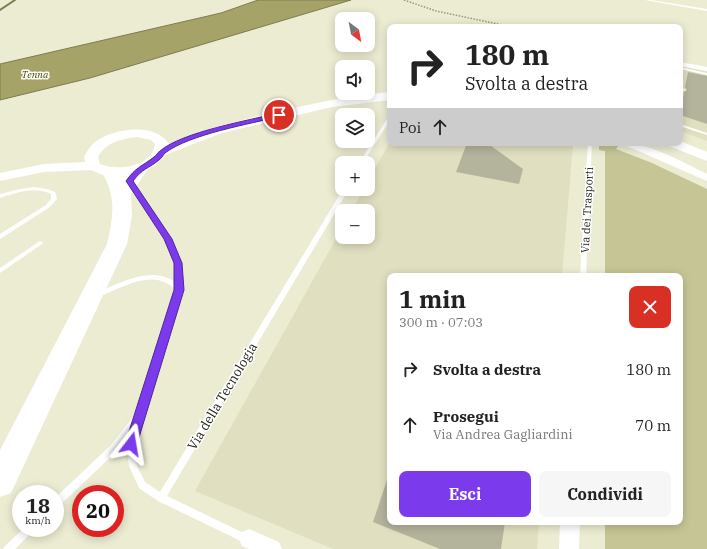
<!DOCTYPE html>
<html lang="it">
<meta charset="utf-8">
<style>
:root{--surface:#fff;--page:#f6f6f6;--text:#222;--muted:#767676;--accent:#7c3aed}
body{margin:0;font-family:"IBM Plex Serif",serif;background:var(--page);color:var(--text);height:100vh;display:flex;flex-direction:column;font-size:15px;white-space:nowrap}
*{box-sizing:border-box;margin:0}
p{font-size:13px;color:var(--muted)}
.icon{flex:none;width:22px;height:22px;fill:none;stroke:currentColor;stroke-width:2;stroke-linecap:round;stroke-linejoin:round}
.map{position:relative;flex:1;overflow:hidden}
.panel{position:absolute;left:387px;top:273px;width:296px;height:252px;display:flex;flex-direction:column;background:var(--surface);border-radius:8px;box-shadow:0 2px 10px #0003}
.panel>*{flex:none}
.top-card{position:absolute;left:387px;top:24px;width:296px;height:122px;border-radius:8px;box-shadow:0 2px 10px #0003;background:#fff;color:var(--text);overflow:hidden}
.needle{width:26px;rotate:148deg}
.controls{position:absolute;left:335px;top:12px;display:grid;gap:8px}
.controls a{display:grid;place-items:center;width:40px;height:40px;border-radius:8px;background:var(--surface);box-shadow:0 2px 10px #0003;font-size:20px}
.speed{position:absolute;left:12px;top:485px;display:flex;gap:8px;font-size:20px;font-weight:700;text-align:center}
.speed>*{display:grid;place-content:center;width:52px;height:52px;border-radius:50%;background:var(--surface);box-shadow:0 2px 10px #0003;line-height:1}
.speed small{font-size:10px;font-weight:400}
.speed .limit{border:6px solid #d22;background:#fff;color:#111}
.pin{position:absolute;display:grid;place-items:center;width:34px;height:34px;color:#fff;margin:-17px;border:2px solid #fff;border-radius:50%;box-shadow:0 1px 4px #0007}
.me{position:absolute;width:44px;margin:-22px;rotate:14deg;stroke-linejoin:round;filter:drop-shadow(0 0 3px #0008)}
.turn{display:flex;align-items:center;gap:14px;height:84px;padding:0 12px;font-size:18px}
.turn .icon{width:52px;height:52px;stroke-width:2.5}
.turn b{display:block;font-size:28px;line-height:34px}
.then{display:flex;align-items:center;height:38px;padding:0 12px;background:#0003;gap:8px;font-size:15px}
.round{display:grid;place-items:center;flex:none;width:42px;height:42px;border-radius:8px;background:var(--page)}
.overview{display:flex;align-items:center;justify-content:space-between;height:68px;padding:0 12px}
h1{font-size:24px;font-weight:700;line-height:30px}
.primary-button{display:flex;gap:8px;margin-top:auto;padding:8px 12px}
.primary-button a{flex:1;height:46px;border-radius:8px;background:var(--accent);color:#fff;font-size:16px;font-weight:700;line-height:46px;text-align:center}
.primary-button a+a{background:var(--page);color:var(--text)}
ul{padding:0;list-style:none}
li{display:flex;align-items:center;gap:12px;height:56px;padding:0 12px}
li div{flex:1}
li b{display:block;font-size:15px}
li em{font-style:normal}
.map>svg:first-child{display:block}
</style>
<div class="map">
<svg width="707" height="549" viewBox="0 0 707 549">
<rect width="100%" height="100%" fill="#ececd3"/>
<path fill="#e0dfc0" d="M680,66l27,6v69l-27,-10z
M390,142l191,1v3l-8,-1 -11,131h-172v246h149l-2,27h-204l-138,-58 147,-263v9h26v-26h-17l13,-22h4v-8z"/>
<path fill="#c6c595" d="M599,143l19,3 -2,3 36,14 55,26v360h-102v-27h75v-246h-75v-125l-6,-1z"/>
<path fill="#a5a368" stroke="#7e7c50" d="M258,0h93l-261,78 -90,22v-36l221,-51z"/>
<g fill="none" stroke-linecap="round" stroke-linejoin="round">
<path stroke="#7e7c50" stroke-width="2" d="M0,10l15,-10"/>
</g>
<path fill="#b4b49d" d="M688,72l19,4v48l-27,-9 4,-23 3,-2 -2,-3z
M467,143h20l36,26 -4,15 -63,-12z
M388,477h2v45h115l-4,27h-61l-67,-27z"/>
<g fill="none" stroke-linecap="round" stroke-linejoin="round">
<path stroke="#969684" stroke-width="1.5" stroke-dasharray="1.5 1.5" stroke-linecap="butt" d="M404,0l32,11 76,16"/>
<path fill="#fff" fill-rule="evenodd" d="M645,0h6l56,9v2z
M680,67l27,6v2l-27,-6z
M680,88l5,1 1,1 -2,1 -4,-1z
M389,116h1v4l-27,43h-4z
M680,124l27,9v2l-27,-9z
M588,143h4l-6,133h-6z
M131,181l2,1 38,57 10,24 1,26 -41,129 -6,26 2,22 8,16 15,10 183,-303h6l-182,307 83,40 2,3 -2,3 -3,2 -89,-43 -19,-13 -10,-22 -2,-22 3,-11 -13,18 -59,56 -3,1v-10l56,-53 25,-32 40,-123c-3,-2 -5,-5 -8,-6 -21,-13 -50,6 -70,13h-2l-1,-2 1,-2c23,-10 57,-29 80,-10l-1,-20 -10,-24 -36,-56z
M34,187l13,2 8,3 2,7 -7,8 -50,32v-5l46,-29 5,-6v-5c-17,-8 -34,-1 -51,4v-4l20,-5z
M40,241l2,1 1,1 -1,1 -42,29v-5z
M24,528h10l-1,3 -18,18h-12l2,-3z"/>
<path fill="#fff" fill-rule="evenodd" d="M680,62l27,5v4l-27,-5z
M620,143c31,0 60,18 87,31v7z
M560,522h20l-1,27h-20z
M249,529l30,13 3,7h-33l-7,-3 -3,-7 3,-7z"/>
<path fill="#fff" fill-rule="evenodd" d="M390,92v8l-58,7 -110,26 -57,22 -8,9 -12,7 -21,6h-16l-17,-7 -47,2 -44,9v-8l44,-9 41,-2 -1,-5c3,-6 6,-11 11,-15 18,-14 60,-20 74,2 33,-15 68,-23 103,-31 39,-9 78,-18 118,-21zM137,137l14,3 4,4c-4,24 -37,27 -55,20l-2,-7c8,-15 24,-18 39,-20z
M680,141l27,11v9l-38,-15 -2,-3h13z"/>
<path fill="#fff" fill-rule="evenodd" d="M139,164l6,1 3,4 -17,25 1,22 -5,28 -116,249 -11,4v-47l107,-206c6,-26 10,-47 -5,-71l3,-4 6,-1 6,1 6,9 10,-13z"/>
</g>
<path fill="#7c3aed" stroke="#51269a" d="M279,113l3,2v1c-32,8 -92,18 -117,37 -2,2 -3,5 -6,7 -11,9 -16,8 -26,21l39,58 10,24 2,27 -47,154 -1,4 -5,2 -4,-2 -2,-4 49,-154v-27l-10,-24 -38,-58c10,-14 15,-14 28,-24 2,-1 3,-4 6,-6 22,-19 90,-31 119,-38z"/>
<g text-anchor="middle" stroke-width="3" stroke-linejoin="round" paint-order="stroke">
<g font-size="10" font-style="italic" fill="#4e4b00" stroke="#fff">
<text x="35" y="78">Tenna</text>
</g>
<g font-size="11" fill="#222219" stroke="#fff">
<text transform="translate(587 210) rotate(-87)" y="4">Via dei Trasporti</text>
</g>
<g font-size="13" fill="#222219" stroke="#fff">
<text transform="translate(222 396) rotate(-59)" y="5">Via della Tecnologia</text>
</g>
</g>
</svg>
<div class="controls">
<a><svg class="needle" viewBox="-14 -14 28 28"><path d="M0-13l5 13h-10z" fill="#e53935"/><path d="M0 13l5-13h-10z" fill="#767676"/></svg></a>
<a><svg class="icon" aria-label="sound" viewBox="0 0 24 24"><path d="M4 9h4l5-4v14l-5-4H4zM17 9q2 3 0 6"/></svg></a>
<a><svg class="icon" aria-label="layers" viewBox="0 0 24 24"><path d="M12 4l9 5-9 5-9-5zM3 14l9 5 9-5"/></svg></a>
<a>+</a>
<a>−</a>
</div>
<div class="speed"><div>18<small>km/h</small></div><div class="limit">20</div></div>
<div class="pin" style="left:279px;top:115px;background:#d93025"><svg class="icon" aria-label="arrive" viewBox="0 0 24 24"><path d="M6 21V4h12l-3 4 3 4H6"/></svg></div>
<svg class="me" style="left:131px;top:444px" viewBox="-20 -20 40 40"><path d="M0-17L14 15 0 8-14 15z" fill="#7c3aed" stroke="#fff" stroke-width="4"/></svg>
<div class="top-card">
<div class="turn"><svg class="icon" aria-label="right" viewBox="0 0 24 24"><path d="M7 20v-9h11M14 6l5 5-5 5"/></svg><div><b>180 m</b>Svolta a destra</div></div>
<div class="then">Poi<svg class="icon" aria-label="ahead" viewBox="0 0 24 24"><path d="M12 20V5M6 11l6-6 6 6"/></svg></div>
</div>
<section class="panel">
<div class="overview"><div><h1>1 min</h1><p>300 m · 07:03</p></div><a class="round" style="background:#d93025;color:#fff"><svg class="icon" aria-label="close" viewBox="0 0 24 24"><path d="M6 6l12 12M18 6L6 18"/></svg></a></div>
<ul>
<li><svg class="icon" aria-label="right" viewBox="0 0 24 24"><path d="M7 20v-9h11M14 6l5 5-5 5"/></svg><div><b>Svolta a destra</b></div><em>180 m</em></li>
<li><svg class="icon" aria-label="ahead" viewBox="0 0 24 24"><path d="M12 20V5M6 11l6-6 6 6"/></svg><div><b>Prosegui</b><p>Via Andrea Gagliardini</p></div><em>70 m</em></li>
</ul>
<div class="primary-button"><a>Esci</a><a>Condividi</a></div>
</section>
</div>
